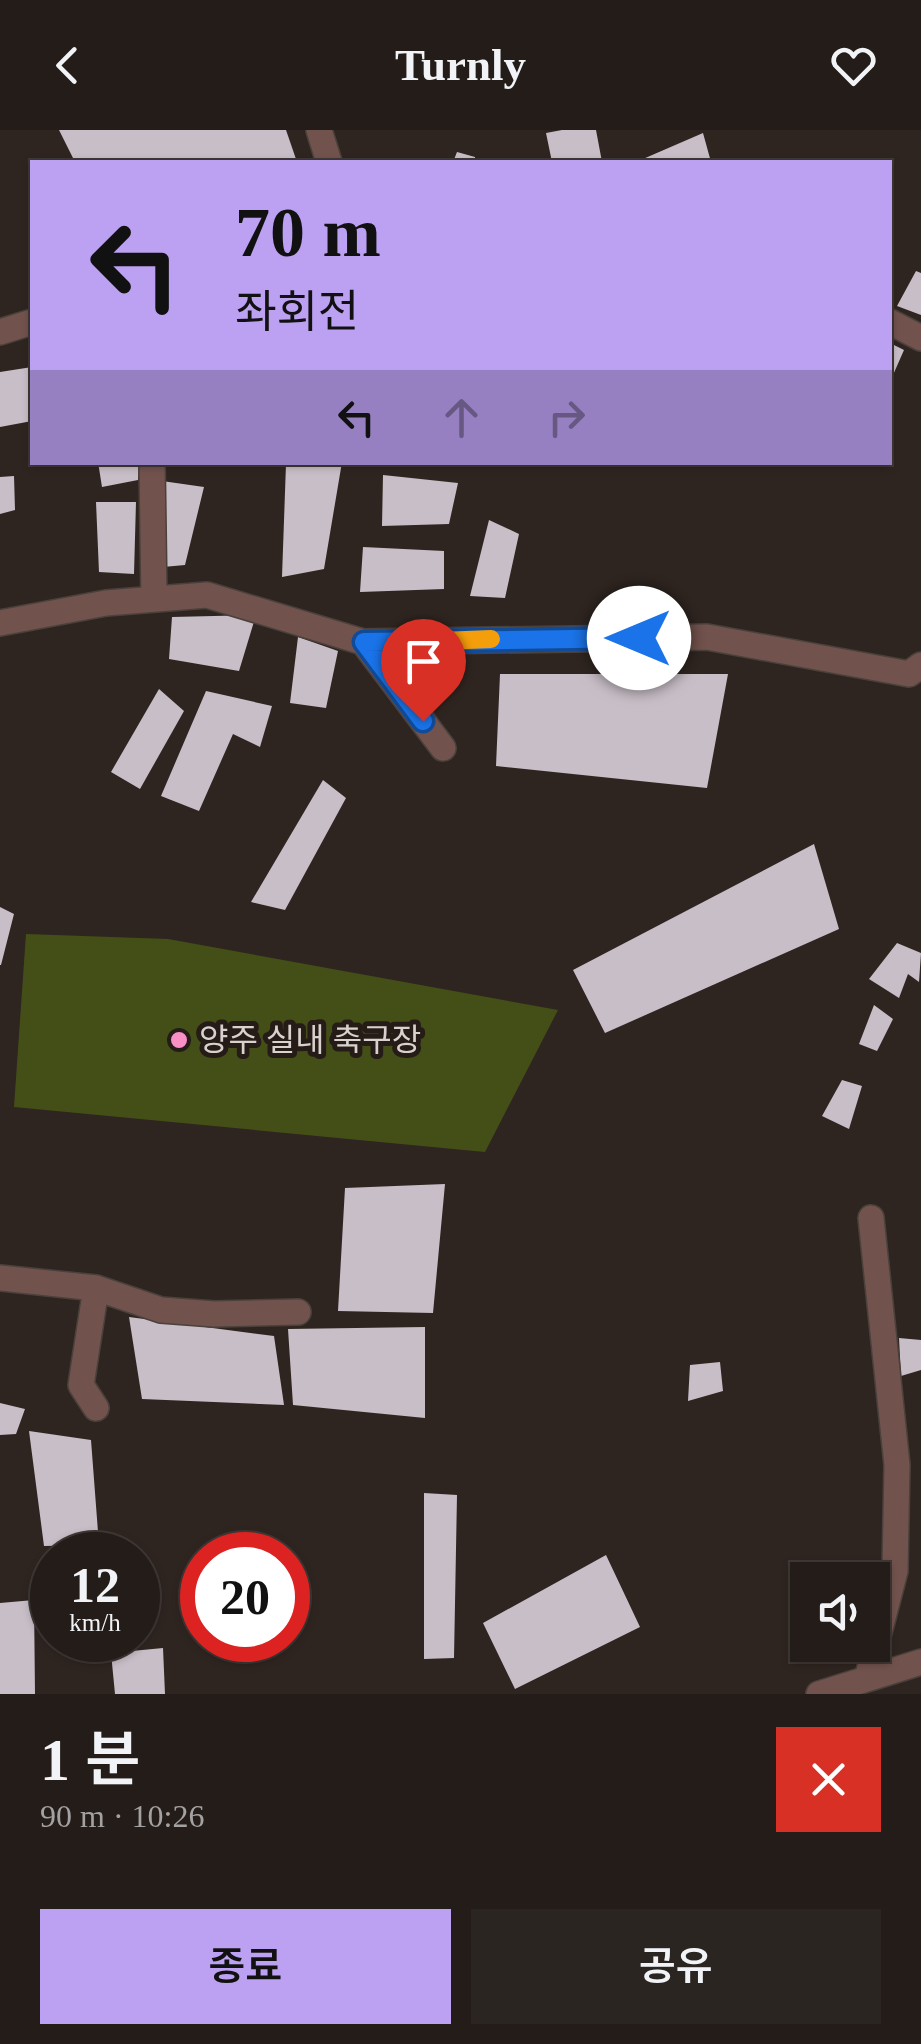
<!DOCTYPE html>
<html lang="ko">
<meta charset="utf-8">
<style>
:root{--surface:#231c18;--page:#2b2521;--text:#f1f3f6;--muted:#a3a1a2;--line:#403a37;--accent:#bca0f2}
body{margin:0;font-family:"Times New Roman","Noto Sans KR",serif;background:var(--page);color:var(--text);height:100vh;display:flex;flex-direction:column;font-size:38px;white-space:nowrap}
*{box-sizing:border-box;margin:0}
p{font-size:32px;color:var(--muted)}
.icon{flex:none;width:55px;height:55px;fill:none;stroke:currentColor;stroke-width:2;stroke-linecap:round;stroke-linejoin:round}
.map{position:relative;height:1564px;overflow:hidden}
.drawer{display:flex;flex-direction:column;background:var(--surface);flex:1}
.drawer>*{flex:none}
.guide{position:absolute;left:30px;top:30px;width:862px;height:305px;border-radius:0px;box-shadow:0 2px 8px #0004,0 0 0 2px var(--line);background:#bca0f2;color:#111;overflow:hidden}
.tools{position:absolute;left:790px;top:1432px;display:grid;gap:20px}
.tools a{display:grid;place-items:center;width:100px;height:100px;border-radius:0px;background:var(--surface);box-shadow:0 2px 8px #0004,0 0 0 2px var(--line);font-size:50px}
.speed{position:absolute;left:30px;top:1402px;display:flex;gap:20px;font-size:50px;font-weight:700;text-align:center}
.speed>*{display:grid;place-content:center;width:130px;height:130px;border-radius:50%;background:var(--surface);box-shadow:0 2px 8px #0004,0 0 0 2px var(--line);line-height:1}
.speed small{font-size:25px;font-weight:400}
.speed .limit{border:15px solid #d22;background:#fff;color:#111}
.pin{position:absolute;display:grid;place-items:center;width:85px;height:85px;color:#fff;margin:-102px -42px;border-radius:50% 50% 50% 0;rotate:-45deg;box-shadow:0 0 10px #0007}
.pin .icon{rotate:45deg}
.me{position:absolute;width:110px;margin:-55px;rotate:270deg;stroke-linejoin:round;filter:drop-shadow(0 0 8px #0008)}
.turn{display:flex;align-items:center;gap:35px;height:210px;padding:0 40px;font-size:45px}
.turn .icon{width:130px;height:130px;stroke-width:2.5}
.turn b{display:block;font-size:70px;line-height:85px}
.lanes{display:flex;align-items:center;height:95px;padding:0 40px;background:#0003;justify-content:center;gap:50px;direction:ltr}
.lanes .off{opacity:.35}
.round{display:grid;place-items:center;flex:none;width:105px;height:105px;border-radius:0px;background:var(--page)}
.overview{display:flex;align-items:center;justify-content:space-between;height:170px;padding:0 40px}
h1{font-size:60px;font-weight:600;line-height:75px}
.cta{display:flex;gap:20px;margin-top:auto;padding:20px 40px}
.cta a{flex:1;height:115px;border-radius:0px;background:var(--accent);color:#111;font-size:40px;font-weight:600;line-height:115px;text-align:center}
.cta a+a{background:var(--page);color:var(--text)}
header{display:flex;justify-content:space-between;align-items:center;height:130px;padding:0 40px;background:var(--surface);font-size:45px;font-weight:600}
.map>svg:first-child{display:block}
</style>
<header><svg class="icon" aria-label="back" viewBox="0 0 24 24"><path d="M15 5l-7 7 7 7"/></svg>Turnly<svg class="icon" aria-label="heart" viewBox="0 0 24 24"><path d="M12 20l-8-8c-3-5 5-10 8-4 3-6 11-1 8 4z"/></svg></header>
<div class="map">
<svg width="921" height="1564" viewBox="0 0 921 1564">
<rect width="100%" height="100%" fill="#2f2520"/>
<path fill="#444f18" d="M26,804l142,5 390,71 -73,142 -471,-45z"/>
<path fill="#c8bec7" d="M59,0h227l11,32h-222z
M562,0h34l6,32h-50l-6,-29z
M703,3l8,29h-75z
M457,22l18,5v5h-22z
M916,141l5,2v42l-24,-9z
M890,213l14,7 -11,25 -3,-1z
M32,237v54l-32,6v-55z
M98,332h41l-1,18 -36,7z
M342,332l-18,107 -42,8 4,-113z
M383,345l75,8 -9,41 -67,2z
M14,346l1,34 -15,4v-37z
M162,351l42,6 -19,78 -22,2z
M96,372h40l-2,72 -35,-2z
M489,390l30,14 -14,64 -35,-2z
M363,417l81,4v38l-84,3z
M256,485l-17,56 -70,-12 3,-42z
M298,507l40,14 -12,57 -36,-5z
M500,544h228l-21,114 -211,-22z
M159,559l25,22 -44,78 -29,-17z
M206,561l66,15 -12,41 -27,-13 -34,77 -38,-15z
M323,650l23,18 -61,112 -34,-8z
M814,714l25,85 -234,104 -32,-63z
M0,777l14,7 -13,51h-1z
M897,813l24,10 -2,29 -11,-8 -9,24 -30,-19z
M874,875l19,14 -16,32 -18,-7z
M842,950l20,6 -13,43 -27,-13z
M445,1054l-12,129 -95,-2 7,-123z
M129,1187l145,19 10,69 -142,-6z
M425,1197v91l-132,-13 -5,-76z
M899,1208l22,2v30l-20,6z
M720,1232l3,29 -35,10 2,-36z
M0,1273l25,6 -9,25 -16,1z
M29,1301l62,9 8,105 -55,1z
M424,1363l33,2 -3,163 -30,1z
M606,1425l34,72 -125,62 -32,-66z
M34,1470l1,94h-35v-91z
M163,1518l2,46h-50l-4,-41z"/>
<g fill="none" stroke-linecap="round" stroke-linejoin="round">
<g stroke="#4a413c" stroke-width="28">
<path id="minor" d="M319,0l10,32
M890,192l31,16
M0,202l32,-10
M152,332l2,137
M0,493l106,-20 101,-8 156,47 80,106
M363,512l344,-5 202,37 12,-9
M0,1148l96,10 -15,97 15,23
M96,1158l65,22 53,4 84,-2
M867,1549l28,-108 2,-106 -26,-247
M819,1564l102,-32"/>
</g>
<use href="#minor" stroke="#72524d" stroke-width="25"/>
</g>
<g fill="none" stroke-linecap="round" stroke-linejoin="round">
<g stroke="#114b97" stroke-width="25">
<path id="route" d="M423,591l-59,-79 275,-4"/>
</g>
<use href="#route" stroke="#1a73e8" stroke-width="18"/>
<path stroke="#f59e0b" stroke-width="18" d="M416,512l75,-3"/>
</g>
<circle fill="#fa8fc6" stroke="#251b17" stroke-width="4" cx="179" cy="910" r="10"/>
<g text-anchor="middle" stroke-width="10" stroke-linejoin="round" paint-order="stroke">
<g font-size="32" fill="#d8d1ce" stroke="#251b17" text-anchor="start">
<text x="199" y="921">양주 실내 축구장</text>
</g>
</g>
</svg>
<div class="tools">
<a><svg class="icon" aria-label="sound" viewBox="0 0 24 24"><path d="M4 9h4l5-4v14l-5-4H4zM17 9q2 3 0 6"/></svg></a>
</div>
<div class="speed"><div>12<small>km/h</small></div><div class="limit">20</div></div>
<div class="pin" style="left:423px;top:591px;background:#d93025"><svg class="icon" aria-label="arrive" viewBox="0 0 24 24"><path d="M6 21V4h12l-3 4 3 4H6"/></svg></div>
<svg class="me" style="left:639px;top:508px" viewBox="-20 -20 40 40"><circle r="19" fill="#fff"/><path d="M0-13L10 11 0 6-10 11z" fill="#1a73e8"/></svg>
<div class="guide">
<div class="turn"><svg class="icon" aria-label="left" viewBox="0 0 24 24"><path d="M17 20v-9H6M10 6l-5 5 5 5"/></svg><div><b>70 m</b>좌회전</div></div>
<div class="lanes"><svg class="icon" aria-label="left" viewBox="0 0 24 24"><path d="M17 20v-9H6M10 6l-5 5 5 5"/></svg><svg class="icon off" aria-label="ahead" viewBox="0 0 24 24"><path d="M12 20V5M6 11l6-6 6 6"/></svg><svg class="icon off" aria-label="right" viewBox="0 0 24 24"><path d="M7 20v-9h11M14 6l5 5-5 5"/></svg></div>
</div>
</div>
<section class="drawer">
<div class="overview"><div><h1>1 분</h1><p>90 m · 10:26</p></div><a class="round" style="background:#d93025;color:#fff"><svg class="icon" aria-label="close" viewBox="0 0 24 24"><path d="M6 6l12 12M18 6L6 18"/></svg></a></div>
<div class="cta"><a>종료</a><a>공유</a></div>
</section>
